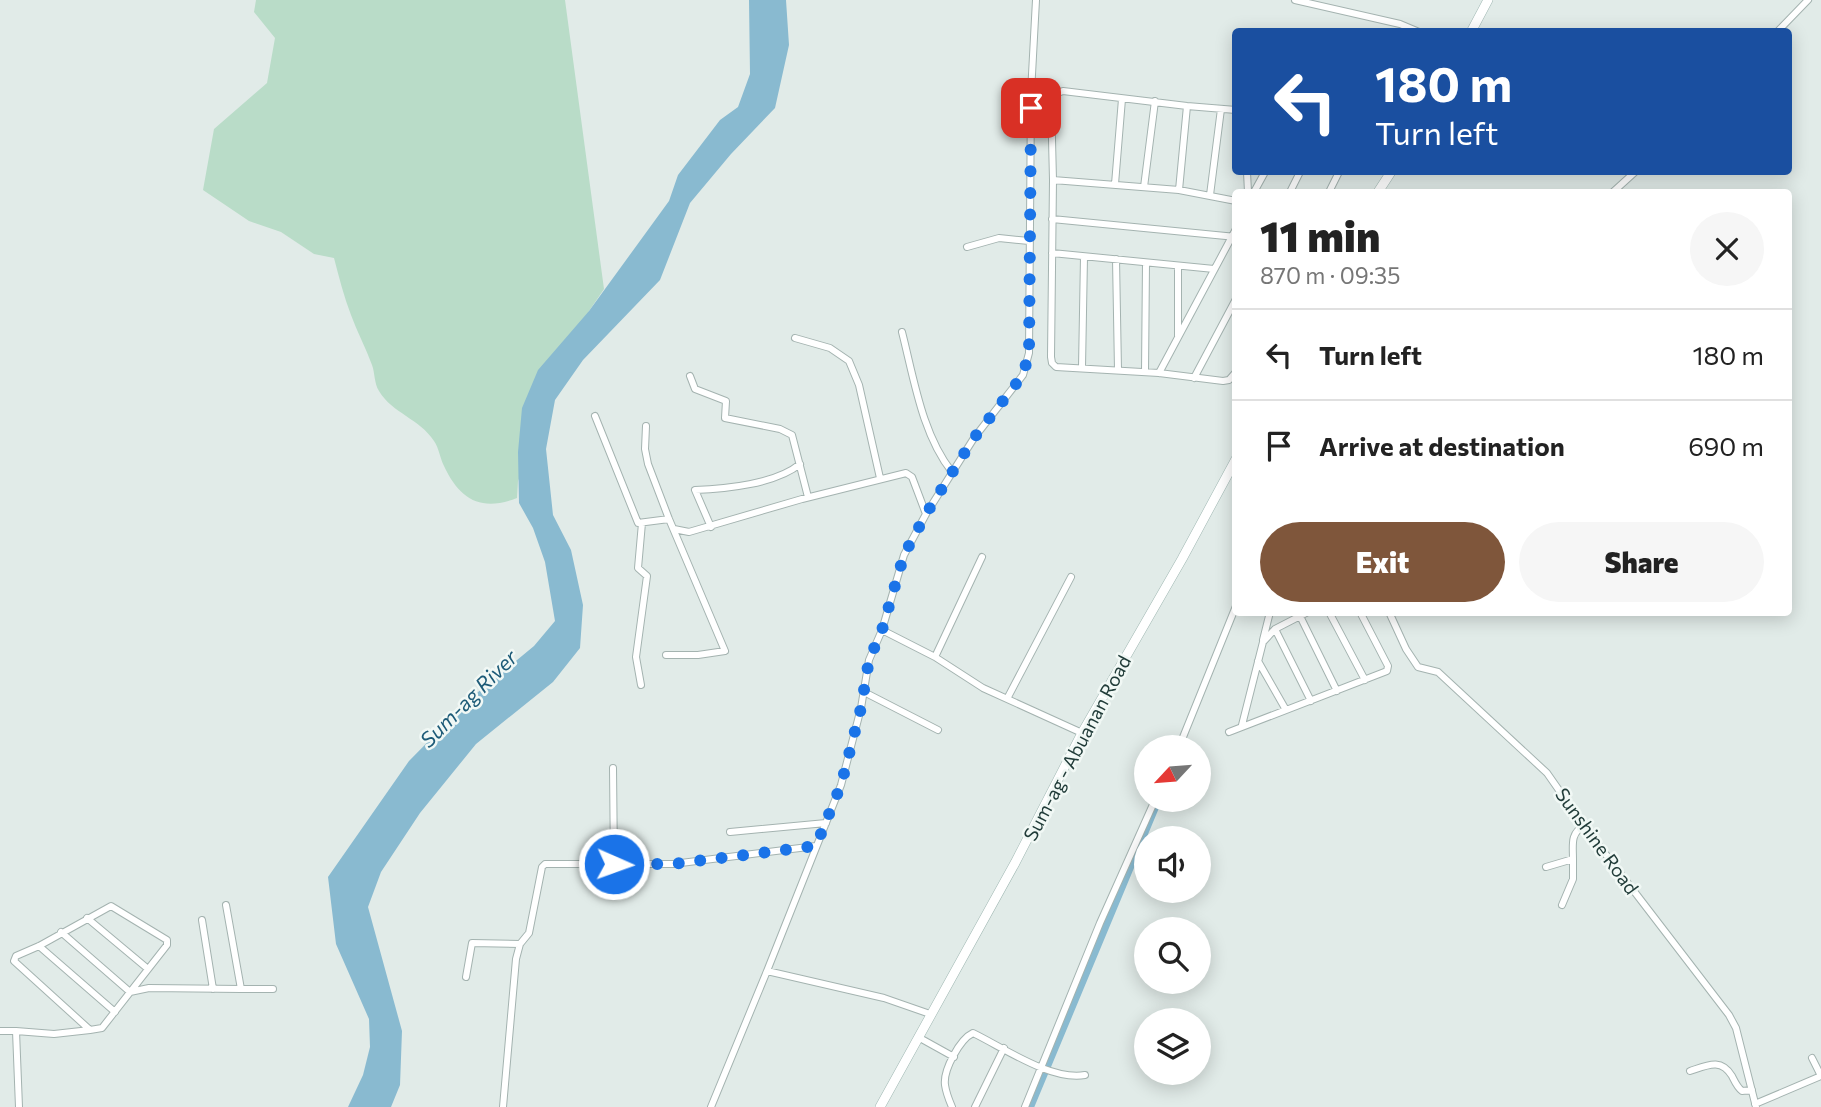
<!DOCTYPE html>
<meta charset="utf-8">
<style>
:root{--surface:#fff;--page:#f6f6f6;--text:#222;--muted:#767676;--line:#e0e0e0;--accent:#7f563b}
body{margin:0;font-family:Commissioner,sans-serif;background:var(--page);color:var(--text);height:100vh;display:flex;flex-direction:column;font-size:26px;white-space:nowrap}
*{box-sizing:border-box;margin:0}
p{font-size:23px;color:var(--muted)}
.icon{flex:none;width:38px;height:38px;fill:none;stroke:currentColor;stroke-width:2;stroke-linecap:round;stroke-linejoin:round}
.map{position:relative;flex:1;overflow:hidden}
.details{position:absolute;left:1232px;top:189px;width:560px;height:427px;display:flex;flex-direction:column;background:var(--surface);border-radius:7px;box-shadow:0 4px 18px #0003}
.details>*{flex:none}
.guide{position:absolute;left:1232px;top:28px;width:560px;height:147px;border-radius:7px;box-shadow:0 4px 18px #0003;background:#1a4fa0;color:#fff;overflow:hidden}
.needle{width:46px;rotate:244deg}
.controls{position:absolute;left:1134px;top:735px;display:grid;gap:14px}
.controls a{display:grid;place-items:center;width:77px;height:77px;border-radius:50%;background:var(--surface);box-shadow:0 4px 18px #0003;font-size:35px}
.pin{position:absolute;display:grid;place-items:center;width:60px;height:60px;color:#fff;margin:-30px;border-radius:14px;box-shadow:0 4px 10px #0006}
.me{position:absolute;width:77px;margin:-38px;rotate:92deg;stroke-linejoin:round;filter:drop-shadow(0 0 5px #0008)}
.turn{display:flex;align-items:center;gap:24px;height:147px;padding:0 28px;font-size:32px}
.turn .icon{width:91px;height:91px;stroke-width:2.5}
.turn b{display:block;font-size:49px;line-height:60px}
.round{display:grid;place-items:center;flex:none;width:74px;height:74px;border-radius:37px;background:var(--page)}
.head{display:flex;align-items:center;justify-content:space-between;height:119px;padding:0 28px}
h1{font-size:42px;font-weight:800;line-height:52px}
.button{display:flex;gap:14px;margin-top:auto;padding:14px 28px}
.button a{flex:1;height:80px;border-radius:42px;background:var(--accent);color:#fff;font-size:28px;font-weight:800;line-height:80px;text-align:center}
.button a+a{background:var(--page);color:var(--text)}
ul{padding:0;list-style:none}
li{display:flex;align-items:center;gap:21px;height:91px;padding:0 28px;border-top:2px solid var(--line)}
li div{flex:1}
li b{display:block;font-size:26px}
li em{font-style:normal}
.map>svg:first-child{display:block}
</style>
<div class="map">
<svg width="1821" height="1107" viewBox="0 0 1821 1107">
<rect width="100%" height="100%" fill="#e1ebe8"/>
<path fill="#b9dcc8" d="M256,0h309l39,289 -15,22 -71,170 -1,17c-36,14 -57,2 -73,-32 -4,-8 -5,-18 -10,-25 -14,-22 -42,-28 -55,-50 -5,-8 -4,-18 -7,-26 -6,-17 -15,-33 -21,-50 -7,-18 -12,-38 -17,-57l-20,-4 -33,-22 -32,-11 -46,-31 11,-61 53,-46 8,-45 -21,-26z"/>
<path fill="#89bad0" d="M749,0h37l3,45 -14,63 -44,46 -41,49 -30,77 -77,80 -28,40 -9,49 7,66 18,35 12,55 -3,43 -27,34 -77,62 -56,69 -39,59 -13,35 34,124 -2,54 -9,22h-43l15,-32 7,-28 -1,-28 -33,-75 -8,-67 81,-116 63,-64 62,-51 21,-25 -10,-59 -12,-34 -14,-25 -1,-51 4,-44 16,-38 51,-59 80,-110 9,-26 42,-55 18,-13 12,-33z"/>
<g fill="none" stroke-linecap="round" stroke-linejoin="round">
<path stroke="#89bad0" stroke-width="8" d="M1030,1107l128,-307"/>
<g stroke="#a4b3b0" stroke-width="8">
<path id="street" d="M1295,0l105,24 19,8
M1777,32l31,-32
M1247,172l1,20
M1053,180l-2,-81 4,-5 8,-3 124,15 49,4
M1115,184l7,-85
M1144,187l11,-86
M1179,190l8,-84
M1254,192l11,-20
M1290,192l10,-20
M1329,192l10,-20
M1613,192l22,-20
M1210,195l11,-86
M1236,201l-57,-11 -126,-10 -2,177 1,6 4,4 103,6 64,8 6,-1 7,-8
M1052,219l184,18
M967,247l32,-9 30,3
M1052,253l162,16
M1116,259l2,111
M1178,267v69
M902,332c12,47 20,102 50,140
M795,338l35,10 19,13 10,24 21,93
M1082,367l2,-110
M1145,372l1,-109
M1159,373l77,-144
M690,376l5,13 31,12 -1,17 55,11 12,6 16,62
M1194,378l42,-79
M595,416l43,107 31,-4
M646,426l-1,23 3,15 21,55 56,132 -27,4h-32
M711,527l-16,-37c30,-1 81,-6 105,-26
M674,529l15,3 113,-33 104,-26 6,4 14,37
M1298,612l39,79
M1329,612l36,68
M1389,612l17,37 12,18 20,5 109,101 37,53 145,189 7,13 20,79
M1275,629l36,72
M882,630l53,27 48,31 99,45
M1263,640l7,-28
M935,657l47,-100
M1258,661l28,49
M641,685l-5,-28 11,-81 -9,-8 4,-45
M864,692l74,38
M1008,697l63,-120
M1242,725l21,-83 12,-13 33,-17
M1229,732l158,-61 1,-5 -28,-54
M1179,747l57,-141
M613,768l1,96
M730,832l96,-9
M1546,867l27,-8c0,-14 -3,-26 11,-33
M1562,905l11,-26v-20
M111,906l56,34v5l-65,83 -12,2 -76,-69 2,-5 23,-10z
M87,918l61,51
M202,920l11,69
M61,932l69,60 19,-4 92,1 -15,-84
M39,946l76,66
M767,971l74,-186 20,-77 8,-48 13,-30 22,-75 22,-41 48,-76 49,-63 6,-22 2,-260 5,-93
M466,977l6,-34 48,1
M241,989h32
M0,1031h16
M918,1037l36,20
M1812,1058l9,18
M1690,1071c18,-6 31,-13 42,5 3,6 5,11 10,15l10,-1
M1755,1104l66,-28
M19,1107l-3,-76 38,3 36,-4
M503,1107l13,-148 4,-15 9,-11 13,-66 3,-3h128l143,-18
M711,1107l56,-136 117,27 46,16
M952,1107c-3,-7 -6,-15 -7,-22 -2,-15 15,-46 28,-52 31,15 78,48 112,42
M975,1107l29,-59
M1025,1107l75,-184 55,-123"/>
</g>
<g stroke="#9fb7b2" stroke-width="10">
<path id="secondary" d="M1471,32l17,-32
M1378,192l13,-20
M880,1107l135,-244 67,-130 100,-174 54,-100"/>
</g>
<use href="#street" stroke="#fff" stroke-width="6"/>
<use href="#secondary" stroke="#fff" stroke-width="9"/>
</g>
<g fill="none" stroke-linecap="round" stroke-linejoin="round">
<path stroke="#1a73e8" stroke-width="12" stroke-dasharray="0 21.6" d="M614,864h59l143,-18 25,-61 20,-77 8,-48 13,-30 22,-75 22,-41 48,-76 49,-63 6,-22 2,-245"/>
</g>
<g text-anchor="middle" stroke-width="5" stroke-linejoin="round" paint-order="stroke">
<g font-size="19" fill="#213c39" stroke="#f1f8f5">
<text transform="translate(1077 748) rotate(-62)" y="7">Sum-ag - Abuanan Road</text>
<text transform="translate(1597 841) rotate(54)" y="7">Sunshine Road</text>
</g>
<g font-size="21" font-style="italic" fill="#1c5a77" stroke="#f1f8f5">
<text transform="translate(469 699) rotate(-45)" y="7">Sum-ag River</text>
</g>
</g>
</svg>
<div class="controls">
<a><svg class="needle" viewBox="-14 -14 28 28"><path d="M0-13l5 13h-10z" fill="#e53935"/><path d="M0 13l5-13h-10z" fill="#767676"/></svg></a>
<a><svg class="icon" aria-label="sound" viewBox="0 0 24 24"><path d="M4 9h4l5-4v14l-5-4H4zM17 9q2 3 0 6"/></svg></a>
<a><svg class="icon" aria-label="search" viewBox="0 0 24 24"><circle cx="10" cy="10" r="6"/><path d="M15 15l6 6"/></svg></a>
<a><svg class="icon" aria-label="layers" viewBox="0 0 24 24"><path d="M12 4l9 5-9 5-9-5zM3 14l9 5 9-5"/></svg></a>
</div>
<div class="pin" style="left:1031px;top:108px;background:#d93025"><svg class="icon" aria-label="arrive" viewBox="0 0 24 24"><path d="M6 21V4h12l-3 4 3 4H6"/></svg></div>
<svg class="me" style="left:614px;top:864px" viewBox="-20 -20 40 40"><circle r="17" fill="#1a73e8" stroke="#fff" stroke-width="3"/><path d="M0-11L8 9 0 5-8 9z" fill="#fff"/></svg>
<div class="guide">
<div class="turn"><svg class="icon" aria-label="left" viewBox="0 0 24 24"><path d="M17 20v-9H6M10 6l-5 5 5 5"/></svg><div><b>180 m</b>Turn left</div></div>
</div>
<section class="details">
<div class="head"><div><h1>11 min</h1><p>870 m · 09:35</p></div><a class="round"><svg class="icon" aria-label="close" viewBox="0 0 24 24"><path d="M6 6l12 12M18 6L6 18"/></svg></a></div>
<ul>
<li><svg class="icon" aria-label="left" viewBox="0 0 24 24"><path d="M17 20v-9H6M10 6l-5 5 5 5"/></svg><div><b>Turn left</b></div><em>180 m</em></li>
<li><svg class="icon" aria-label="arrive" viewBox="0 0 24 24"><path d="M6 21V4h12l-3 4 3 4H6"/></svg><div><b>Arrive at destination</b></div><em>690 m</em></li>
</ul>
<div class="button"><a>Exit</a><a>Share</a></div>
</section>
</div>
